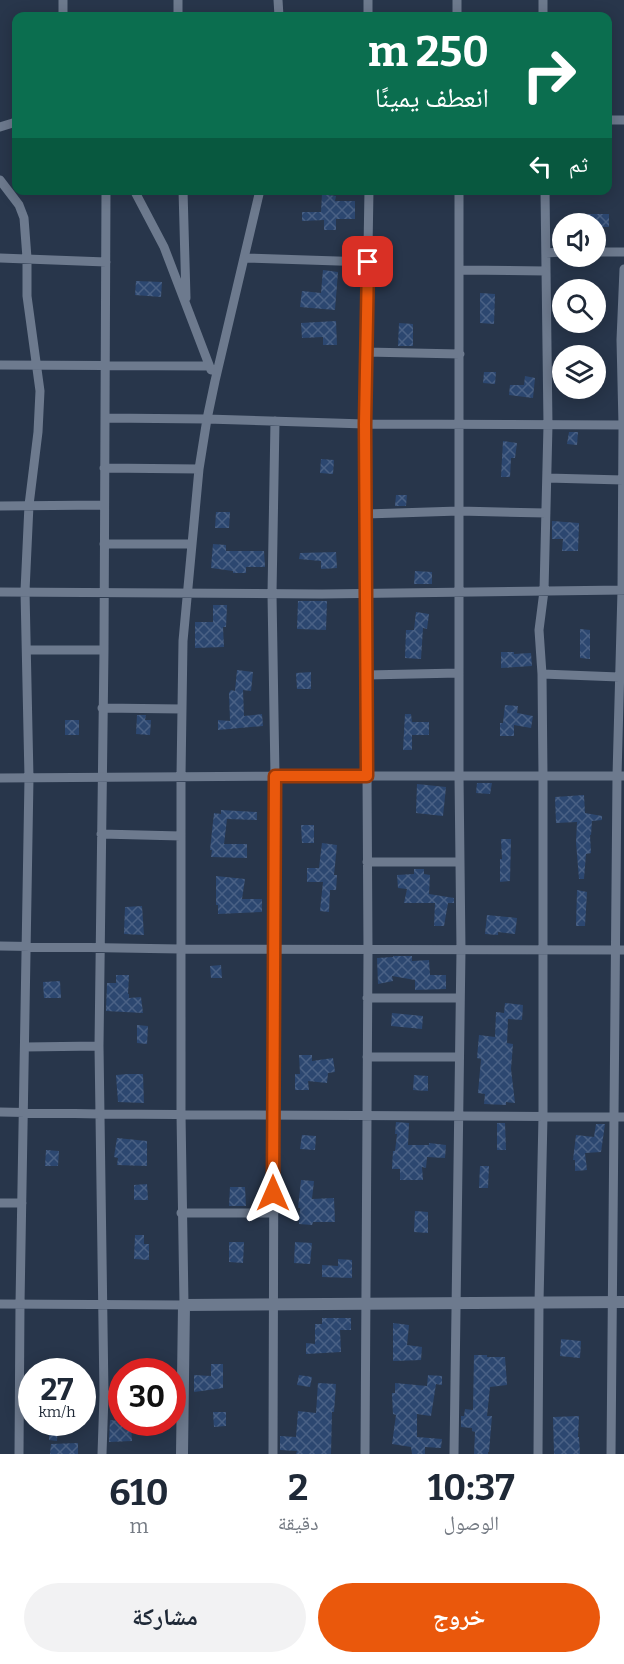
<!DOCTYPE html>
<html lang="ar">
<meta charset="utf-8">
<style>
:root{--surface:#fff;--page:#f2f2f3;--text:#1f2937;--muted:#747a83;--accent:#ea580c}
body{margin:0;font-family:Bitter,"Noto Naskh Arabic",serif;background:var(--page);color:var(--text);direction:rtl;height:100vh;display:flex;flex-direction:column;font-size:22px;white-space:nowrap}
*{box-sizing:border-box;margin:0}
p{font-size:20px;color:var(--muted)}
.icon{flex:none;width:33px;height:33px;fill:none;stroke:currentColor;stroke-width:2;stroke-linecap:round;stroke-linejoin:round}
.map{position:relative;height:1454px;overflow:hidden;direction:ltr}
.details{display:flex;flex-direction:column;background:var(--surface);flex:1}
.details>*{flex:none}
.hud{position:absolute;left:12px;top:12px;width:600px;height:183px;border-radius:12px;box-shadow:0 3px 15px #0003;direction:rtl;background:#0b6e4f;color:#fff;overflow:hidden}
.controls{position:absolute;left:552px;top:213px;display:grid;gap:12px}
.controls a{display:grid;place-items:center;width:54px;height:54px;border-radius:50%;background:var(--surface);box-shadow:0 3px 15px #0003;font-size:30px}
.speed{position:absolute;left:18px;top:1358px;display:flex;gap:12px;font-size:30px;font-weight:700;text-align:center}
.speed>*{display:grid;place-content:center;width:78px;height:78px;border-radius:50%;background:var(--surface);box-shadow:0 3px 15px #0003;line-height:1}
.speed small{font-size:15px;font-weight:400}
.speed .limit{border:9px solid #d22;background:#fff;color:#111}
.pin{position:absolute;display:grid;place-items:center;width:51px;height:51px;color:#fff;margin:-26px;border-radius:12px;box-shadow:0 3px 9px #0006}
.me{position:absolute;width:66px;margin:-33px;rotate:0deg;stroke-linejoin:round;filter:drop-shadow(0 0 4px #0008)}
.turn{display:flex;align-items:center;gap:21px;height:126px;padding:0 24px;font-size:27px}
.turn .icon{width:78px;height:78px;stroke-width:2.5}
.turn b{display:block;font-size:42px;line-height:51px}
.then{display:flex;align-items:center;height:57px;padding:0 24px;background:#0003;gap:12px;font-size:22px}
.eta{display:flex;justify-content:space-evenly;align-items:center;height:102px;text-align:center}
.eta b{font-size:36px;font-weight:700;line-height:42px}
.button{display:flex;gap:12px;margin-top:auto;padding:12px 24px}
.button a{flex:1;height:69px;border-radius:36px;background:var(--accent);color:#fff;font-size:24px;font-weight:700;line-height:69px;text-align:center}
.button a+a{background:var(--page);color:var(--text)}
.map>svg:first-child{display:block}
</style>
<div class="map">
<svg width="624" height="1454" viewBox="0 0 624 1454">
<defs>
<pattern id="building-cross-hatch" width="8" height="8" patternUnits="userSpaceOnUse" patternTransform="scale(1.5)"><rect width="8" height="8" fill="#2c4770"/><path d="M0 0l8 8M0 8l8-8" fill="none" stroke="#4a6185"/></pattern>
</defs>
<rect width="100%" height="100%" fill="#28364b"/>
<path fill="url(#building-cross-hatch)" d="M322,194l14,2 -1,5h20v18h-19v11h-12v-10l-22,1v-9h19z
M588,214h21v13h-13v-3h-8z
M323,270l15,2 -3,38 -35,-3 2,-16 19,2z
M136,281l26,1 -1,15 -26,-2z
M480,293l15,1 -1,30 -14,-1z
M336,321l1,24h-14v-8l-21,1 -1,-15z
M399,323l14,1v22h-15z
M484,372h12l-1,12 -12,-1z
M525,376l10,2 -2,20 -24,-3 1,-10h14z
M569,432h9l-1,13 -10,-1z
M503,441l14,2 -2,15h-4l-1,19h-9z
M321,459l13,1 -1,14 -13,-1z
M396,495h11l-1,11h-11z
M216,512h14l-1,16h-14z
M552,521l27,2 -1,28h-16l1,-12h-11z
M213,544l13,1v6h38l1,16h-19v6h-13v-2l-22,-3z
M336,552l1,16 -16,1v-8l-22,-2 1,-6z
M415,571l17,1v12h-18z
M298,601h29l-1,29 -29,-1z
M213,605h14l-1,22h-3l1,20 -29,1v-26h18z
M416,612l13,2 -2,15 -4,-1 -2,31 -16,-1 1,-28h8z
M580,629l10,1v29l-10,-1z
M501,652h13v2l17,-1 1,13 -31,2z
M237,670l16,2 -2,19 -8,-1 1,26 18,-2 1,12 -45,4v-10l12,1 -1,-28 2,-3 4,1z
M311,672v17h-14l-1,-16z
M505,705l13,1 -1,7 16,3 -2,12 -17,-3v11h-14v-13h3z
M405,714h6l1,8h17v13h-17v15h-9z
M137,715h9l-1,5h6l-1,15 -14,-1z
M65,720h14v15h-14z
M477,783h15l-2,11 -14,-1z
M417,784l29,3 -3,29 -27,-3z
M584,795l1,18 17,3v4l-10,1 -1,14h-1l1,18 -5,1 -2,25h-5l-3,-37 1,-20 -21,1 -1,-26z
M221,810l36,2v8l-30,-1 -3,25h23v14l-36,-1 1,-7h-2l4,-37 7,1z
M301,825h13v18h-12z
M501,839h10l-1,42 -10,1v-23h2z
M322,843l15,2 -3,30h3l-1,15h-6l-1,22 -9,-1 3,-29h-16v-14h12z
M414,869h10v5l6,1 -1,19 25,4v5h-6l-4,23h-10l1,-23h-31l3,-14 -9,-1 -1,-13 17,-1z
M216,876l29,3 -3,20h20v13l-44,2v-9h-2z
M577,890l10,2 -2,34h-9z
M142,906l2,29 -20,-1 1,-27z
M487,915l30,3 -2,16 -17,-2v3l-13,-1z
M393,956h19v5l17,-1 1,15h16v14l-31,1v-10l-23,-4 1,5 -15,3 -1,-26 16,-1z
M221,965l1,13h-11l-1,-12z
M116,975h13l-1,19h1v4l12,-1 2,16 -37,-2 1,-28h9z
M60,981l1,17h-17l-1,-16z
M505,1003l18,2 -1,15 -14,-1 -1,24 6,1 -2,25 4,34 -9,-1v3l-22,-1 1,-10 -7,-1 3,-34 -4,-1 2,-23 16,2 1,-25 8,1z
M392,1013l31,3 -1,13 -31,-3z
M137,1025l11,1 -1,18 -10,-1z
M299,1055h13v6l21,-3 2,14 -7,1 -1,10 -19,-2 1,9h-14v-16h5z
M128,1074h15l1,29 -26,-1 -2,-27z
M414,1075l14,1v15l-15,-1z
M396,1122l13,1 -1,22h21v-2l17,2 -1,13 -18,-1 -1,11 -4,-1 1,13h-23v-11h-8l1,-18h2l2,-17h-2z
M497,1123h8l1,27h-9z
M596,1124h9l-4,28 -16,1 2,17 -12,1v-11h-2l3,-25 18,2z
M302,1135l14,1 -1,14 -15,-1z
M117,1138l30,3v25l-30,-1 1,-7 -4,-1z
M46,1150l13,1 -1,15h-13z
M480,1166h9l-1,22h-9z
M301,1180l13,1 -2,18 22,-1 1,24h-22l-1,3 -13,-1 1,-16h-2z
M147,1184l1,16h-14v-15z
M230,1187h15l1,19h-17z
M415,1211l13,1v21l-14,-1z
M135,1235h9v9h5v16l-15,-1z
M229,1242h15l-1,21 -14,-1z
M295,1242l17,1 -2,21 -16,-1z
M338,1259l14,1v18l-30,-1v-12l16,1z
M322,1318h29v12h-11l1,22 -35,2v-11l9,1v-20h7z
M393,1323l16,2 -2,20 15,2 -1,13 -28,1z
M561,1339l20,2 -1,17 -20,-2z
M474,1355h13v2h18l2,28 -17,2 -3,29h5l-3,36h-1v2h-14l1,-22 -3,-1v-3l-11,-1v-11h3l1,-7 8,1z
M211,1364h12v24l-29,4v-17l17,1z
M299,1375l13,2 -2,10 -13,-2z
M428,1375l14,1v9l-6,-1 -5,32 -14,-2v23l25,2 -1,9 -16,-1v7h-13l-1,-7 -19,-3 4,-29 -3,-1 -1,-21h3v-10l32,3z
M318,1383l18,1 -2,28h-2l-1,42h-35l1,-3 -17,-1v-14l16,1 2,-26 18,2z
M213,1412h13v14l-12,1z
M579,1416l-1,21h1l1,17h-26l-1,-37z
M110,1420l19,2v5h2l1,14 -23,1z
M44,1422h14l-1,19 -8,-1v-7h-5z
M78,1443v11h-28l1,-10z"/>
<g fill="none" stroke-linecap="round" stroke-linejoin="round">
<path stroke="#6d7a8e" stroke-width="9" d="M63,0v16
M178,0v16
M278,0l1,16
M368,0v16
M457,0v16
M543,0v16
M608,120h16
M0,127l16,-5
M0,180l19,25 5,13 3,40v38l13,95 -2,41 -9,73 -4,86 4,187 -9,526 -1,150
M134,190l30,57 47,123
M183,190l3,108
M596,252h28
M546,253l16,-1
M0,258l106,4
M245,258l123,4
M460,270l86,1
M366,352l94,2
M0,365l209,1
M105,418l102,1 158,5 259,1
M104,468l95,1
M547,478l76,2
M0,506l104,-1
M366,514l93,-3 87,2
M104,544h88
M0,592l322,2 302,-4
M27,650h77
M542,674l77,3
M367,675l92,-2
M102,708l80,1
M0,778l275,-2h349
M101,834l80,2
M367,862h93
M0,946l180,3 444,1
M367,998h93
M25,1047l74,-1
M367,1057h92
M0,1112l100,2 524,3
M0,1203h22
M181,1213h93
M0,1304l184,1 -3,-191v-338l2,-135 16,-172 8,-50 8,-38 45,-191
M104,1395h18
M102,1454l2,-59 -5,-349 5,-396 2,-460
M273,1454l2,-678 -3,-182 3,-173
M365,1454l3,-504 -3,-526 4,-234
M454,1454l7,-504 -2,-174v-586
M538,1454l1,-151 4,-187v-340l-1,-102 -3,-44 5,-39 4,-166 -3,-235
M611,1454l6,-678 5,-186 1,-165 -2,-85 3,-71"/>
<path stroke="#6d7a8e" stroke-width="12" d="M182,1454l2,-149 440,-3"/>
</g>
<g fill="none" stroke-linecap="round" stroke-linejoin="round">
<g stroke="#983908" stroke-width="15">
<path id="route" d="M273,1193l2,-417h92l-2,-352 3,-162"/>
</g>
<use href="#route" stroke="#ea580c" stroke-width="10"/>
</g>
</svg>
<div class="controls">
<a><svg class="icon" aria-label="sound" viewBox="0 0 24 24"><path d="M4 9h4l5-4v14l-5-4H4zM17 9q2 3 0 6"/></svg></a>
<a><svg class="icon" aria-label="search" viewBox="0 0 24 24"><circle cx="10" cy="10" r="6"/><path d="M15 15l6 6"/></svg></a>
<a><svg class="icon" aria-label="layers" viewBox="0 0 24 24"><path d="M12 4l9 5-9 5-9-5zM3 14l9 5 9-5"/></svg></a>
</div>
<div class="speed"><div>27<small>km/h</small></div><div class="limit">30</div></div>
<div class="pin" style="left:368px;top:262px;background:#d93025"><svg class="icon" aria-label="arrive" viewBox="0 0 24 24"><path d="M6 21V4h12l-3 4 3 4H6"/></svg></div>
<svg class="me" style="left:273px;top:1193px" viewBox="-20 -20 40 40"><path d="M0-17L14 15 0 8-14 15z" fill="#ea580c" stroke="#fff" stroke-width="4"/></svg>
<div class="hud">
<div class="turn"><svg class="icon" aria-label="right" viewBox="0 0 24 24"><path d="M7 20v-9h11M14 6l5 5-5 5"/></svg><div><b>250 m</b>انعطف يمينًا</div></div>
<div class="then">ثم<svg class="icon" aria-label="left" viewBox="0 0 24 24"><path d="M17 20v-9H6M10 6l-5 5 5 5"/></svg></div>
</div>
</div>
<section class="details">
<div class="eta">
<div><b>10:37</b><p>الوصول</p></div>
<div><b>2</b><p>دقيقة</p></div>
<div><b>610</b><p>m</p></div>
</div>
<div class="button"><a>خروج</a><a>مشاركة</a></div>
</section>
